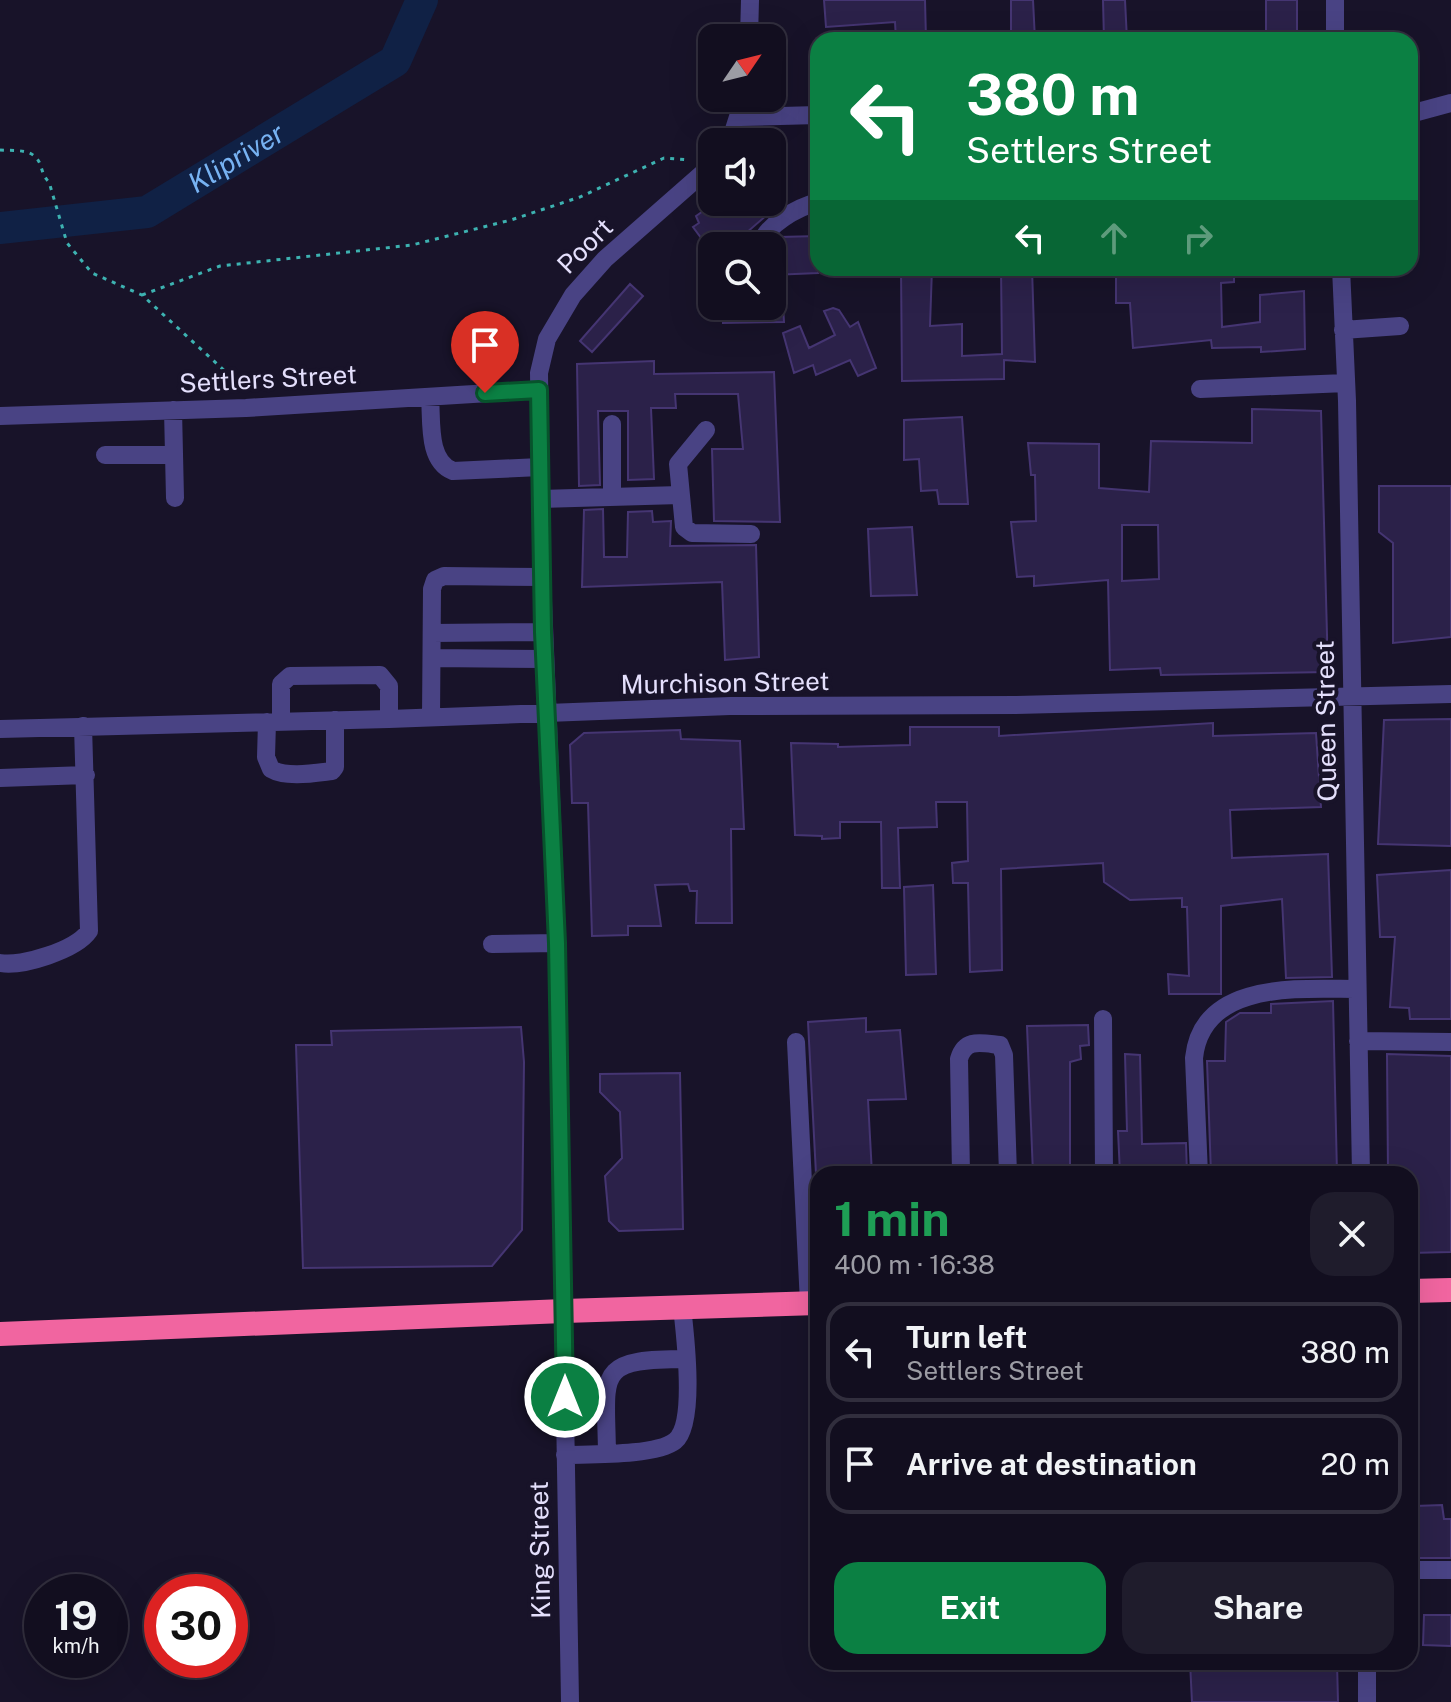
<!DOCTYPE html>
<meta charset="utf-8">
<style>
:root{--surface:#120e1f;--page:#1f1c2c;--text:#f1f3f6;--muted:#9c9ca4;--line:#312e3d;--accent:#0b8043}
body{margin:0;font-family:"Public Sans",sans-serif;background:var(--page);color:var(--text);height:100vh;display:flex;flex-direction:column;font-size:30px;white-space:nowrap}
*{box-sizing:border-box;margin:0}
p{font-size:26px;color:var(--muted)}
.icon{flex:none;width:44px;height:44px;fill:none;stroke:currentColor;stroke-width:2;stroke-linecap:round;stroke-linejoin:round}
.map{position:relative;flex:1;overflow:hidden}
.details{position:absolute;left:810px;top:1166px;width:608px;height:504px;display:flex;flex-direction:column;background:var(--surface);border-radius:24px;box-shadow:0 8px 32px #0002,0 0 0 2px var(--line)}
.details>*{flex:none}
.top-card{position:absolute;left:810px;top:32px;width:608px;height:244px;border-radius:24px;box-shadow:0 8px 32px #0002,0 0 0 2px var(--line);background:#0b8043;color:#fff;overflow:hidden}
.needle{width:52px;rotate:55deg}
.buttons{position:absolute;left:698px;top:24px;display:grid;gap:16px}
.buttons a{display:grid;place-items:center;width:88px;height:88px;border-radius:16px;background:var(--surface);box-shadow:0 8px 32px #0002,0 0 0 2px var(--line);font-size:40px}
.speed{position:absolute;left:24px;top:1574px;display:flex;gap:16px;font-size:40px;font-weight:700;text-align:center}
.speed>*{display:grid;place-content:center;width:104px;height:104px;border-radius:50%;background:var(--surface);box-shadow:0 8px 32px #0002,0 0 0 2px var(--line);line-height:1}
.speed small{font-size:20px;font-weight:400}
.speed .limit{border:12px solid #d22;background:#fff;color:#111}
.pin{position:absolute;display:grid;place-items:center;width:68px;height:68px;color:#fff;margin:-82px -34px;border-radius:50% 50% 50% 0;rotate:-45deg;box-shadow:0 0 8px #0007}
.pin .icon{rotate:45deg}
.me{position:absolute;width:88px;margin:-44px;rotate:0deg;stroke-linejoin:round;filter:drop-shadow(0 0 6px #0008)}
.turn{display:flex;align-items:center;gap:28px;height:168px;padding:0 24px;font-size:36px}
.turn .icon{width:104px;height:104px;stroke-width:2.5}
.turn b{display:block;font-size:56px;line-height:68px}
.lanes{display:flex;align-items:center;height:76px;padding:0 24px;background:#0003;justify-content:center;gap:40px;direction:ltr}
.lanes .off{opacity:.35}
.round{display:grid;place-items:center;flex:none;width:84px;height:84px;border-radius:24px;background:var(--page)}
.head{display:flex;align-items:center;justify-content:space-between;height:136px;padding:0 24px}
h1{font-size:48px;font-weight:700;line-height:60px;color:#1e9e55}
.button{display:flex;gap:16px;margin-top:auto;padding:16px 24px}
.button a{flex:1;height:92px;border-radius:24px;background:var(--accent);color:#fff;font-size:32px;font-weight:700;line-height:92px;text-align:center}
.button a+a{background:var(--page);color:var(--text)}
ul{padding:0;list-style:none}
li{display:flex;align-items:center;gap:24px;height:100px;margin:0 16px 12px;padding:0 8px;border:4px solid var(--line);border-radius:24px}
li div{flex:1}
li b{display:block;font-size:30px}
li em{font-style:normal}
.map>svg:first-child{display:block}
</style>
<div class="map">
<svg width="1451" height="1702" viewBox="0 0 1451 1702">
<rect width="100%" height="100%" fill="#181329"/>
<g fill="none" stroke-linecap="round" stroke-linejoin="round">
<path stroke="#102145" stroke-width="32" id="s1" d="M0,228l147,-16 248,-151 27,-61"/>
</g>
<path fill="#2b2149" stroke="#453572" stroke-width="2" fill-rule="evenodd" d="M824,0h101l1,40h-30l-1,-18 -69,5z
M1011,0h22l2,40h-24z
M1103,0h22l2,40h-23z
M1266,0h31v40h-31z
M716,202h66l-51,44h-24l-14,-19 6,-4 -3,-7z
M818,236v37l-46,2v-27l7,-11z
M901,268h31l-2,58 32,-2v32l40,-2 -1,-86h31l3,94 -31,-2v19l-102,2z
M1116,268h118v14l-13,1 1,44 38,-5v-27l44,-4 1,58 -44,3v-5l-49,1 -1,-8 -78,8 -3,-45h-14z
M630,284l13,12 -51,56 -12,-11z
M723,306h60l1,16 -61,1z
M833,308l6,2 11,17 8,-5 18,46 -18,8 -8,-16 -34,15 -3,-10 -19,8 -11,-40 17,-7 9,22 26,-13 -11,-24z
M654,361v13l120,-2 6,150 -66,-1 -2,-72h31l-5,-55h-63l1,14h-25l3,71 -26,1v-69h-30l2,74 -21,1 -2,-122z
M1252,409l69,2 7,261 -167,3 -1,-7 -50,2 -2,-90 -74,6v-10l-17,1 -6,-55 25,-1 -1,-46h-4l-3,-32 71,1v44l50,4 2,-51 101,2zM1122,525h36l1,54 -37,2z
M962,417l6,87h-29l-2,-14 -16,1 -2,-32 -15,1v-40z
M1379,486h72v151l-58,6v-100l-14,-11z
M603,509l1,48h23l1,-45 24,-1 1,11 18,-1 -1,25 86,-1 3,112 -34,3 -3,-78 -140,5 2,-77z
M912,527l5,68 -46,1 -3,-67z
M1451,719v127l-73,-2 6,-124z
M1213,723v13l103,-3 5,74 -91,3 2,48 96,-4 4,123 -46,1 -4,-79 -61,7v88h-52l-1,-20 21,2 -2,-69h-5v-9l-52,2 -26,-18 -1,-19 -102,6 1,101 -32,2 -2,-89h-15l-1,-20 16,-2 -1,-59h-31l1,25 -39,1 2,60h-18l-1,-66h-41v16l-18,1v-3l-27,-1 -4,-92 47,1v3l72,-2v-18h89v9z
M680,730l1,9 59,2 4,88h-13l1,94h-36l1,-32h-7l-2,-7 -33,1 6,41h-33v9l-36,1 -4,-133h-16l-2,-58 14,-12z
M1451,870v149h-41l-1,-11 -19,-1 5,-70h-15l-3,-62z
M933,885l3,89 -30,1 -2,-88z
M1333,1001l4,173h-126l-4,-113h18l1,-39 14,-9h31v-9z
M866,1018v14l34,-2 6,69 -38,1 4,74h-56l-8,-152z
M1088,1025l1,20 -9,1 1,13 -11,3v112h-37l-6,-148z
M521,1027l3,35 -2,168 -30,36 -189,2 -7,-223h36l-1,-14z
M1125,1054l15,1 2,89 44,-1 1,31h-67l-2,-43h9z
M1387,1054l64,2v196l-41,1v-79h-22z
M680,1073l3,156 -64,2 -10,-10 -4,-45 17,-18 -2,-46 -20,-20v-18z
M1442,1505l2,14h7v39h-37l1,-52z
M1424,1615h27v31l-28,-1z
M1190,1662h147l1,40h-146z"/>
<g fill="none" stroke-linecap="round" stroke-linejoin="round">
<path stroke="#3db2b1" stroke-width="3" stroke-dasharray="4 6" stroke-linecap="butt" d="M0,150c15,1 34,-2 40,14 3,8 3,12 9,18l18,61 25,30 50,22 85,78 10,18
M142,295l78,-29 192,-21 99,-25 69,-23 84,-39 25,2"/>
<path stroke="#494384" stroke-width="18" d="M749,38l1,-38
M1335,40v-40
M1410,114l41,-11
M740,117l78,-2
M730,142l14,-44
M760,246c5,-21 38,-39 58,-44
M1341,268l6,133 14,773
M1343,330l57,-4
M1200,389l146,-6
M430,397c2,24 -3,64 23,74l87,-4
M173,410l2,88
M0,416l246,-8 293,-18
M706,430l-28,34 6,63 8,6 59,1
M105,455h69
M612,497v-73
M540,499l140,-4
M432,633l111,-1
M432,658l112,1
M431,717l1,-128 3,-9 9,-4 98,1
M281,721v-37l9,-8 90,-1 9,11v33
M267,722l-1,35 5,12c15,9 44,4 61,2l3,-4v-47
M0,729l389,-10 341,-13 285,-1 436,-11
M0,778l86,-3
M492,944l65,-1
M0,963c22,4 76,-13 89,-32l-6,-205
M1103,1019l1,155
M1358,1041l93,1
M796,1042l13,261
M961,1174l-2,-115c6,-21 22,-16 41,-14l4,10 4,119
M1199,1174l-5,-116c8,-78 106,-69 163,-69
M607,1453c-1,-80 -13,-94 79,-94
M565,1455c25,-1 91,1 110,-14 21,-17 10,-108 7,-134
M1410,1570h41
M570,1702l-13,-759 -15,-366 -3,-204 8,-34 26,-44 32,-36 107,-94
M1367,1702v-40"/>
<path stroke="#f165a0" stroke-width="24" d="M1410,1291l41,-1
M0,1334l564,-23 254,-8"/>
</g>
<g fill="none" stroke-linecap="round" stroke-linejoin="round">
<g stroke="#07532c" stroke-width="20">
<path id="route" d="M485,393l54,-3 4,242 14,311 8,454"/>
</g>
<use href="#route" stroke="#0b8043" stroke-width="14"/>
</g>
<g text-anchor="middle" stroke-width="8" stroke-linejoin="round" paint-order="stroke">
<g font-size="26" fill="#e4dffc" stroke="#181329">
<text transform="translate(585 246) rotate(-45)" y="9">Poort</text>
<text transform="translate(268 379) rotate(-3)" y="9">Settlers Street</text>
<text transform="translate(725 683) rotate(-1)" y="9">Murchison Street</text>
<text transform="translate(1326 721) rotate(-91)" y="9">Queen Street</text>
<text transform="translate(540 1550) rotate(-91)" y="9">King Street</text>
</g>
<g font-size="28" font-style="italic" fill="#77b2f2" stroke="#181329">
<text dy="10" stroke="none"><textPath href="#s1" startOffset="252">Klipriver</textPath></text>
</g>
</g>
</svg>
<div class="buttons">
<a><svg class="needle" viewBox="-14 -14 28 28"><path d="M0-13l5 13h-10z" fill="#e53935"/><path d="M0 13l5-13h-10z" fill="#9c9ca4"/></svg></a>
<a><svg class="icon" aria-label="sound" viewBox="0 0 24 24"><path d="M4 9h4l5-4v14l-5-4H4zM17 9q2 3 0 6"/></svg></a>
<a><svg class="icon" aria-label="search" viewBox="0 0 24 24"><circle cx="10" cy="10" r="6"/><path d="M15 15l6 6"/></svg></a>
</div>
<div class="speed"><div>19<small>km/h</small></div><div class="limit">30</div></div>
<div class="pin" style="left:485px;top:393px;background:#d93025"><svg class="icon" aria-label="arrive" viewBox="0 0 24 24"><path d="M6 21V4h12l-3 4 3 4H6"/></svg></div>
<svg class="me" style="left:565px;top:1397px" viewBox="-20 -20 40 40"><circle r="17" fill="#0b8043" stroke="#fff" stroke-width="3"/><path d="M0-11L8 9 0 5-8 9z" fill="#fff"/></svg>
<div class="top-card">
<div class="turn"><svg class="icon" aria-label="left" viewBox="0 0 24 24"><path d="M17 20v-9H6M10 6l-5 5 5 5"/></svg><div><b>380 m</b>Settlers Street</div></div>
<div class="lanes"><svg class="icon" aria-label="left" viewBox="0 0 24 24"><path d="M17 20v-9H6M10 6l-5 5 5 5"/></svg><svg class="icon off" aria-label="ahead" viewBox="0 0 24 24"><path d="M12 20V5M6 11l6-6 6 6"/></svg><svg class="icon off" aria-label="right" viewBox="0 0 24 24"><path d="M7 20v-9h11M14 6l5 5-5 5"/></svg></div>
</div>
<section class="details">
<div class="head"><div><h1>1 min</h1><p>400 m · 16:38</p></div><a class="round"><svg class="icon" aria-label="close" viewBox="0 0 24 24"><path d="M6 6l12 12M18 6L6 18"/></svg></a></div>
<ul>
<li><svg class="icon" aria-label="left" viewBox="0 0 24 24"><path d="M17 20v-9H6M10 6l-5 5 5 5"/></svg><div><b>Turn left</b><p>Settlers Street</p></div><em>380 m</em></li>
<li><svg class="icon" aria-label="arrive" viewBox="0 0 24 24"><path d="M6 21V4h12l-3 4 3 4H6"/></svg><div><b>Arrive at destination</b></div><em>20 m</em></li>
</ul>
<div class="button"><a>Exit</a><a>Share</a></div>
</section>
</div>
